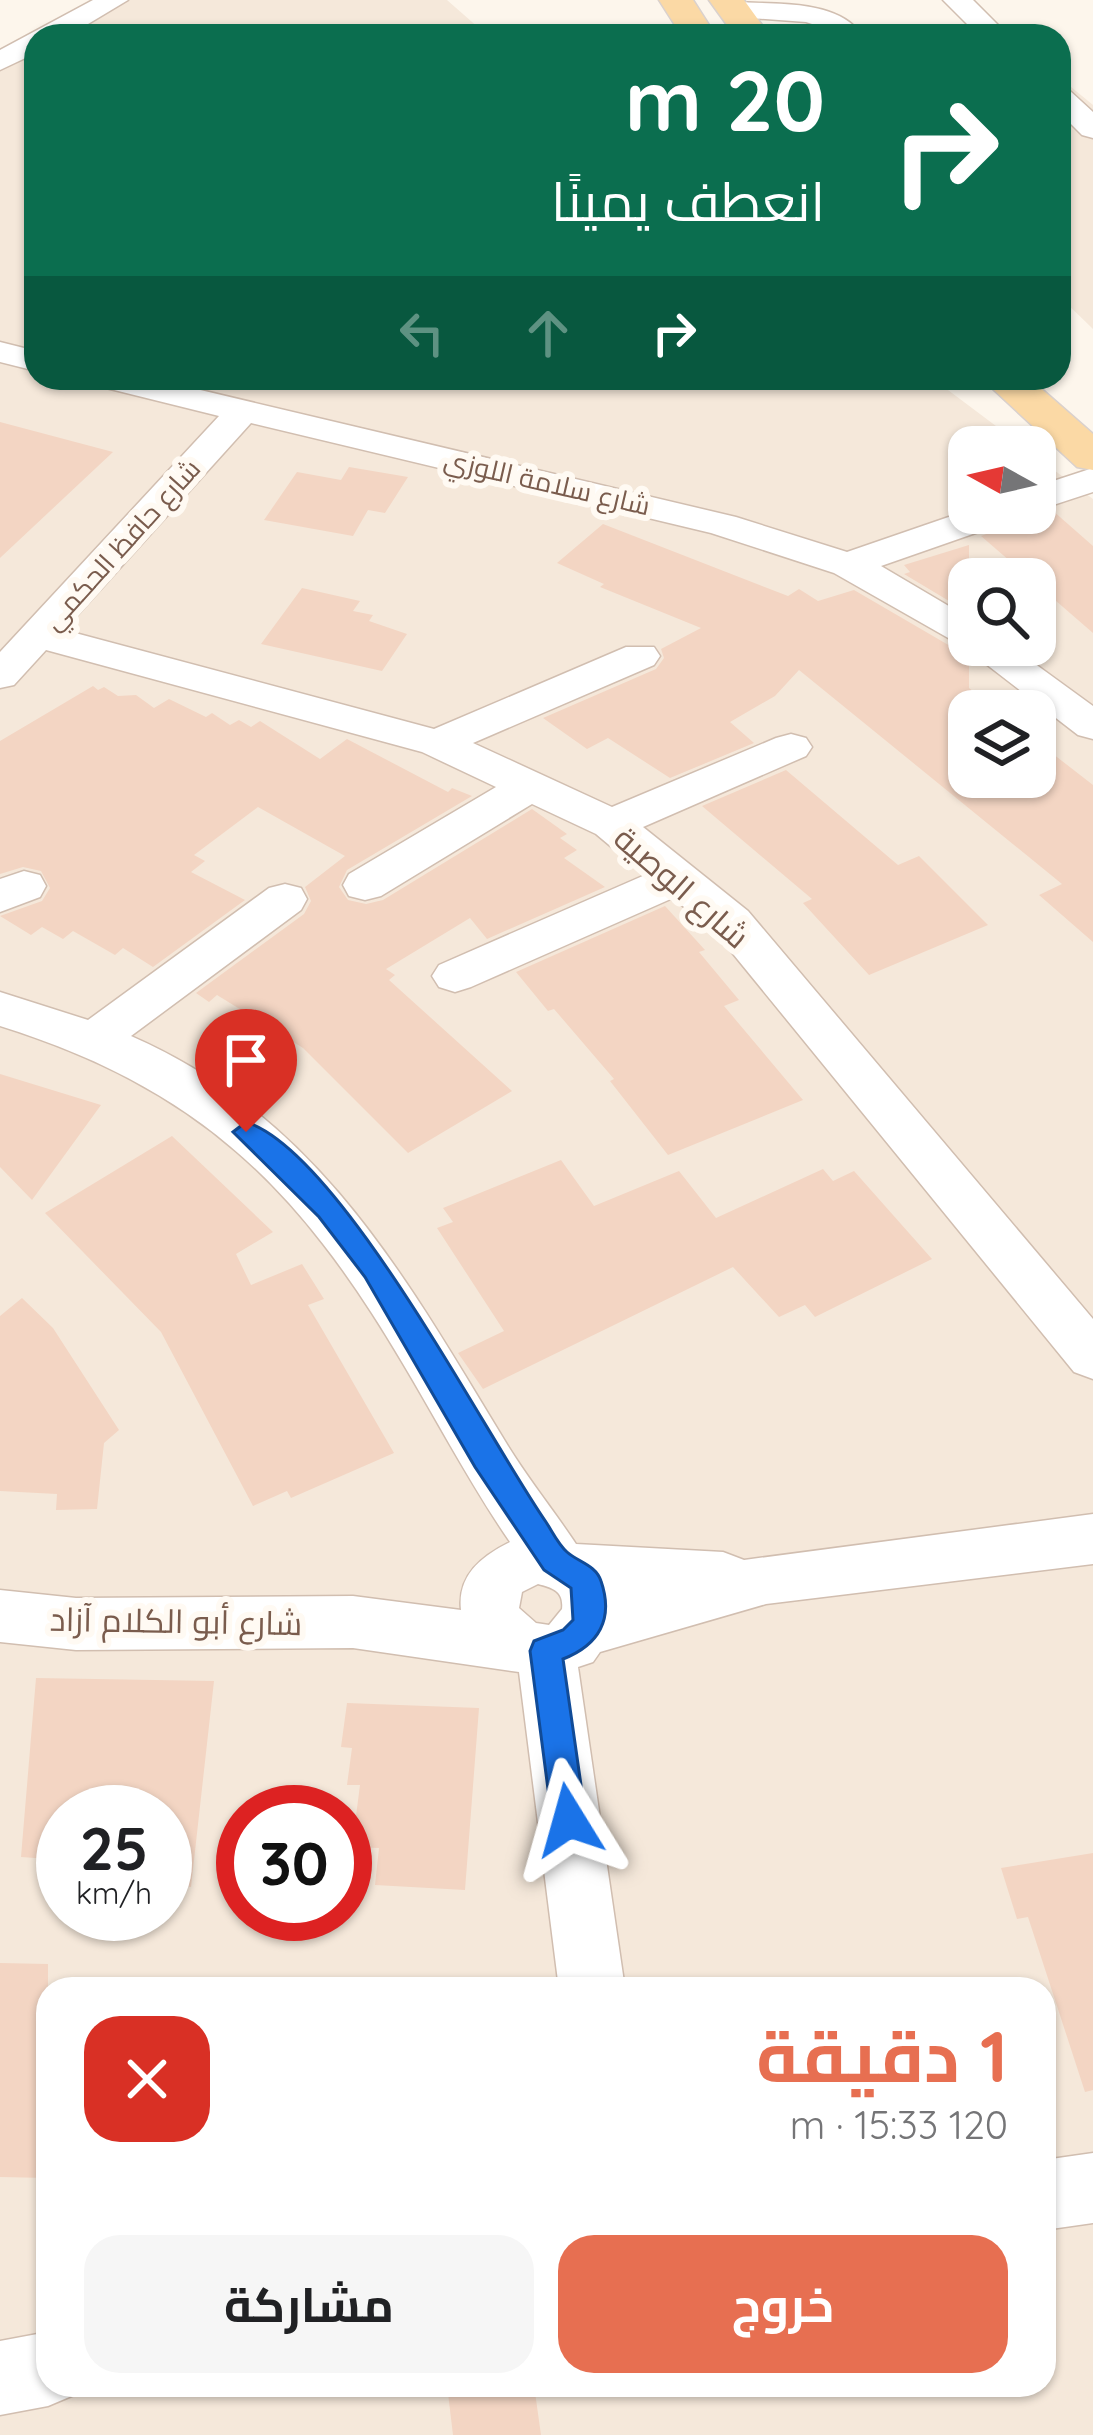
<!DOCTYPE html>
<html lang="ar">
<meta charset="utf-8">
<style>
:root{--surface:#fff;--page:#f6f6f6;--text:#202124;--muted:#757577;--accent:#e76f51}
body{margin:0;font-family:Quicksand,Cairo,sans-serif;background:var(--page);color:var(--text);direction:rtl;height:100vh;display:flex;flex-direction:column;font-size:45px;white-space:nowrap}
*{box-sizing:border-box;margin:0}
p{font-size:39px;color:var(--muted)}
.icon{flex:none;width:66px;height:66px;fill:none;stroke:currentColor;stroke-width:2;stroke-linecap:round;stroke-linejoin:round}
.map{position:relative;flex:1;overflow:hidden;direction:ltr}
.drawer{position:absolute;left:36px;top:1977px;width:1020px;height:420px;display:flex;flex-direction:column;background:var(--surface);border-radius:36px;box-shadow:0 3px 9px #0004;direction:rtl}
.drawer>*{flex:none}
.guide{position:absolute;left:24px;top:24px;width:1047px;height:366px;border-radius:36px;box-shadow:0 3px 9px #0004;direction:rtl;background:#0b6e4f;color:#fff;overflow:hidden}
.needle{width:78px;rotate:278deg}
.buttons{position:absolute;left:948px;top:426px;display:grid;gap:24px}
.buttons a{display:grid;place-items:center;width:108px;height:108px;border-radius:24px;background:var(--surface);box-shadow:0 3px 9px #0004;font-size:60px}
.speed{position:absolute;left:36px;top:1785px;display:flex;gap:24px;font-size:60px;font-weight:700;text-align:center}
.speed>*{display:grid;place-content:center;width:156px;height:156px;border-radius:50%;background:var(--surface);box-shadow:0 3px 9px #0004;line-height:1}
.speed small{font-size:30px;font-weight:400}
.speed .limit{border:18px solid #d22;background:#fff;color:#111}
.pin{position:absolute;display:grid;place-items:center;width:102px;height:102px;color:#fff;margin:-123px -51px;border-radius:50% 50% 50% 0;rotate:-45deg;box-shadow:0 0 12px #0007}
.pin .icon{rotate:45deg}
.me{position:absolute;width:132px;margin:-66px;rotate:352deg;stroke-linejoin:round;filter:drop-shadow(0 0 9px #0008)}
.turn{display:flex;align-items:center;gap:42px;height:252px;padding:0 48px;font-size:54px}
.turn .icon{width:156px;height:156px;stroke-width:2.5}
.turn b{display:block;font-size:84px;line-height:102px}
.lanes{display:flex;align-items:center;height:114px;padding:0 48px;background:#0003;justify-content:center;gap:60px;direction:ltr}
.lanes .off{opacity:.35}
.round{display:grid;place-items:center;flex:none;width:126px;height:126px;border-radius:36px;background:var(--page)}
.overview{display:flex;align-items:center;justify-content:space-between;height:204px;padding:0 48px}
h1{font-size:72px;font-weight:700;line-height:90px;color:var(--accent)}
.primary-button{display:flex;gap:24px;margin-top:auto;padding:24px 48px}
.primary-button a{flex:1;height:138px;border-radius:36px;background:var(--accent);color:#fff;font-size:48px;font-weight:700;line-height:138px;text-align:center}
.primary-button a+a{background:var(--page);color:var(--text)}
.map>svg:first-child{display:block}
</style>
<div class="map">
<svg width="1093" height="2435" viewBox="0 0 1093 2435">
<rect width="100%" height="100%" fill="#fdf6ec"/>
<path fill="#f5e8da" fill-rule="evenodd" d="M92,0h355l41,36h-452v342h896l92,69h-55v66h66v-57l58,43v1936h-1093v-2385zM969,579h66v66h-66zM969,711h66v66h-66zM63,1812h102v102h-102zM243,1812h102v102h-102zM48,1989h996v396h-996z
M1065,82l28,23v224l-34,-33v-213z"/>
<path fill="#f3d5c3" d="M0,422l113,30 -113,106z
M349,467l59,10 -23,36 -17,-3 -15,26 -89,-16 33,-48 44,8z
M1052,510l41,36v87l-112,-97 30,-11 9,-11z
M603,524l185,72 11,-7 19,12 36,-11 115,67v31l28,23h-28v66h66v-37l58,45v157l-54,-47 23,-11 -263,-214 -24,26 -45,26 24,21 -84,35 -62,-40 -21,11 -44,-31 113,-49 8,-11 -3,-9 40,-21 -101,-41 4,-3 -47,-21z
M969,545v68l-65,-39 6,-2 -6,-7z
M302,588l58,13 -7,10 20,4 -4,6 38,13 -25,37 -121,-27z
M93,686l5,4 6,-3 14,9 18,-1 18,13 15,-9 37,18 6,-4 18,12 9,-5 12,7 9,-6 60,38 27,-20 101,53 4,-4 20,8 -125,74 -8,17 9,13 18,4 17,-4 149,-91 35,25 -7,4 17,12 -13,8 41,29 -118,52 -17,-21 -84,51 9,6 -6,5 123,111 -104,62 -105,-105 -86,-53 -8,7 -13,-9 108,-79 7,-13 -6,-14 40,-31 -87,-49 -64,48 11,6 -14,11 54,28 -92,67 -30,-19 -8,7 -42,-24 -10,8 -21,-12 -11,8 -31,-19 42,-15 8,-13 -9,-17 -18,-4 -23,7v-133z
M786,770l112,95 21,-9 69,69 -119,50 -66,-72 9,-4 -110,-93z
M665,906l40,44 -6,2 40,48 -15,6 79,94 -135,55 -58,-74 4,-2 -60,-70 -6,2 -32,-39z
M0,1074l101,31 -69,95 -32,-33z
M172,1136l101,96 -37,22 15,31 51,-21 22,35 -16,6 86,148 -103,45 -4,-7 -34,15 -92,-174 -116,-119z
M561,1160l33,46 85,-35 37,47 107,-49 10,12 21,-10 78,88 -117,58 -10,-12 -26,12 -46,-50 -250,122 -25,-36 46,-22 -67,-103 16,-6 -10,-14z
M22,1298l31,30 66,102 -15,13 -7,66 -41,1 1,-16 -57,-3v-175z
M36,1678l178,3 -23,206 -26,-2v-73h-102v48l-42,-3z
M347,1703l132,5 -14,182 -90,-5 4,-37 -27,-1 8,-62h-13l5,-37 -11,-1z
M1093,1853v237l-8,2 -57,-175 -11,2 -16,-51z
M0,1963l48,1v214l-48,-1z
M447,2385h87l7,50h-88z"/>
<g fill="none" stroke-linecap="round" stroke-linejoin="round">
<g stroke="#d1beb0" stroke-width="3">
<path id="minor" d="M93,0h35l-60,36h-32v17l-36,17v-20z
M943,0h30l36,36h-30z
M733,2c37,2 92,-2 120,23l-14,8 -33,-11 -83,-6 -4,-6 4,-6z
M1059,87l10,3 24,22v26l-11,-3 -23,-23z
M0,342l36,9v20l-36,-9z
M89,378h61l586,139 111,35 122,-42 47,3 -6,8 -129,45 88,52v27h40l84,61v33l-15,-4 -114,-88 -130,-74 -123,-40 -460,-110 -187,207 370,99 192,-82h28l6,9 -6,9 -181,78 139,64 164,-69 15,-4 15,4 6,9 -6,9 -163,71 105,84 345,408v60l-19,-7 -358,-439 -43,-35 -202,89 -16,5 -16,-5 -7,-11 7,-11 206,-90 -49,-41 -64,-30 -151,92 -16,4 -16,-4 -6,-11 6,-11 147,-87 -74,-35 -376,-102 -32,35 -14,3v-36l219,-236 -125,-31z
M1093,468v24l-58,19v-24z
M24,871l16,4 6,11 -6,11 -40,15v-33z
M285,884l16,4 6,11 -6,11 -170,126c190,83 275,243 377,410 21,34 46,65 68,98l147,8 21,8 349,-46v50l-327,40 -166,48 -7,10 -15,5 47,322h-66l-40,-317 -166,-24 -277,2 -76,-8v-52l76,8 277,-2 108,14c-4,-35 21,-54 49,-68 -40,-58 -72,-120 -108,-180 -104,-176 -204,-274 -402,-336v-34l88,28 181,-132zM538,1584c15,4 26,7 24,25l-13,16 -13,-2 -17,-15 3,-16z
M1093,2153v70l-49,7v-70z
M48,2332v53h30l-4,10 -26,11 -48,9v-74z"/>
</g>
<g stroke="#dad1cd" stroke-width="3">
<path id="major" d="M659,0h34l23,36h-34z
M709,0h35l26,36h-35z
M981,378h48l64,56v36l-16,-3z"/>
</g>
<use href="#minor" fill="#fff" fill-rule="evenodd"/>
<use href="#major" fill="#fbd9a5" fill-rule="evenodd"/>
</g>
<path fill="#1a73e8" stroke="#114b97" stroke-width="3" d="M246,1122c94,29 239,312 300,400 6,9 12,22 21,30 11,10 29,13 34,29 13,38 -2,64 -38,78l23,161 -5,11 -12,5 -12,-5 -5,-11 -22,-169 4,-10 29,-11 10,-10 -2,-32 -27,-18 -69,-103 -110,-190 -46,-60 -86,-85z"/>
<g text-anchor="middle" stroke-width="12" stroke-linejoin="round" paint-order="stroke">
<g font-size="27" fill="#7a5c4d" stroke="#fffaf3">
<text transform="translate(547 483) rotate(13)" y="9">شارع سلامة اللوزي</text>
<text transform="translate(122 545) rotate(-48)" y="9">شارع حافظ الحكمي</text>
</g>
<g font-size="33" fill="#7a5c4d" stroke="#fffaf3">
<text transform="translate(682 887) rotate(41)" y="12">شارع الوصية</text>
<text transform="translate(176 1621) rotate(1)" y="12">شارع أبو الكلام آزاد</text>
</g>
</g>
</svg>
<div class="buttons">
<a><svg class="needle" viewBox="-14 -14 28 28"><path d="M0-13l5 13h-10z" fill="#e53935"/><path d="M0 13l5-13h-10z" fill="#757577"/></svg></a>
<a><svg class="icon" aria-label="search" viewBox="0 0 24 24"><circle cx="10" cy="10" r="6"/><path d="M15 15l6 6"/></svg></a>
<a><svg class="icon" aria-label="layers" viewBox="0 0 24 24"><path d="M12 4l9 5-9 5-9-5zM3 14l9 5 9-5"/></svg></a>
</div>
<div class="speed"><div>25<small>km/h</small></div><div class="limit">30</div></div>
<div class="pin" style="left:246px;top:1132px;background:#d93025"><svg class="icon" aria-label="arrive" viewBox="0 0 24 24"><path d="M6 21V4h12l-3 4 3 4H6"/></svg></div>
<svg class="me" style="left:569px;top:1820px" viewBox="-20 -20 40 40"><path d="M0-17L14 15 0 8-14 15z" fill="#1a73e8" stroke="#fff" stroke-width="4"/></svg>
<div class="guide">
<div class="turn"><svg class="icon" aria-label="right" viewBox="0 0 24 24"><path d="M7 20v-9h11M14 6l5 5-5 5"/></svg><div><b>20 m</b>انعطف يمينًا</div></div>
<div class="lanes"><svg class="icon off" aria-label="left" viewBox="0 0 24 24"><path d="M17 20v-9H6M10 6l-5 5 5 5"/></svg><svg class="icon off" aria-label="ahead" viewBox="0 0 24 24"><path d="M12 20V5M6 11l6-6 6 6"/></svg><svg class="icon" aria-label="right" viewBox="0 0 24 24"><path d="M7 20v-9h11M14 6l5 5-5 5"/></svg></div>
</div>
<section class="drawer">
<div class="overview"><div><h1>1 دقيقة</h1><p>120 m · 15:33</p></div><a class="round" style="background:#d93025;color:#fff"><svg class="icon" aria-label="close" viewBox="0 0 24 24"><path d="M6 6l12 12M18 6L6 18"/></svg></a></div>
<div class="primary-button"><a>خروج</a><a>مشاركة</a></div>
</section>
</div>
